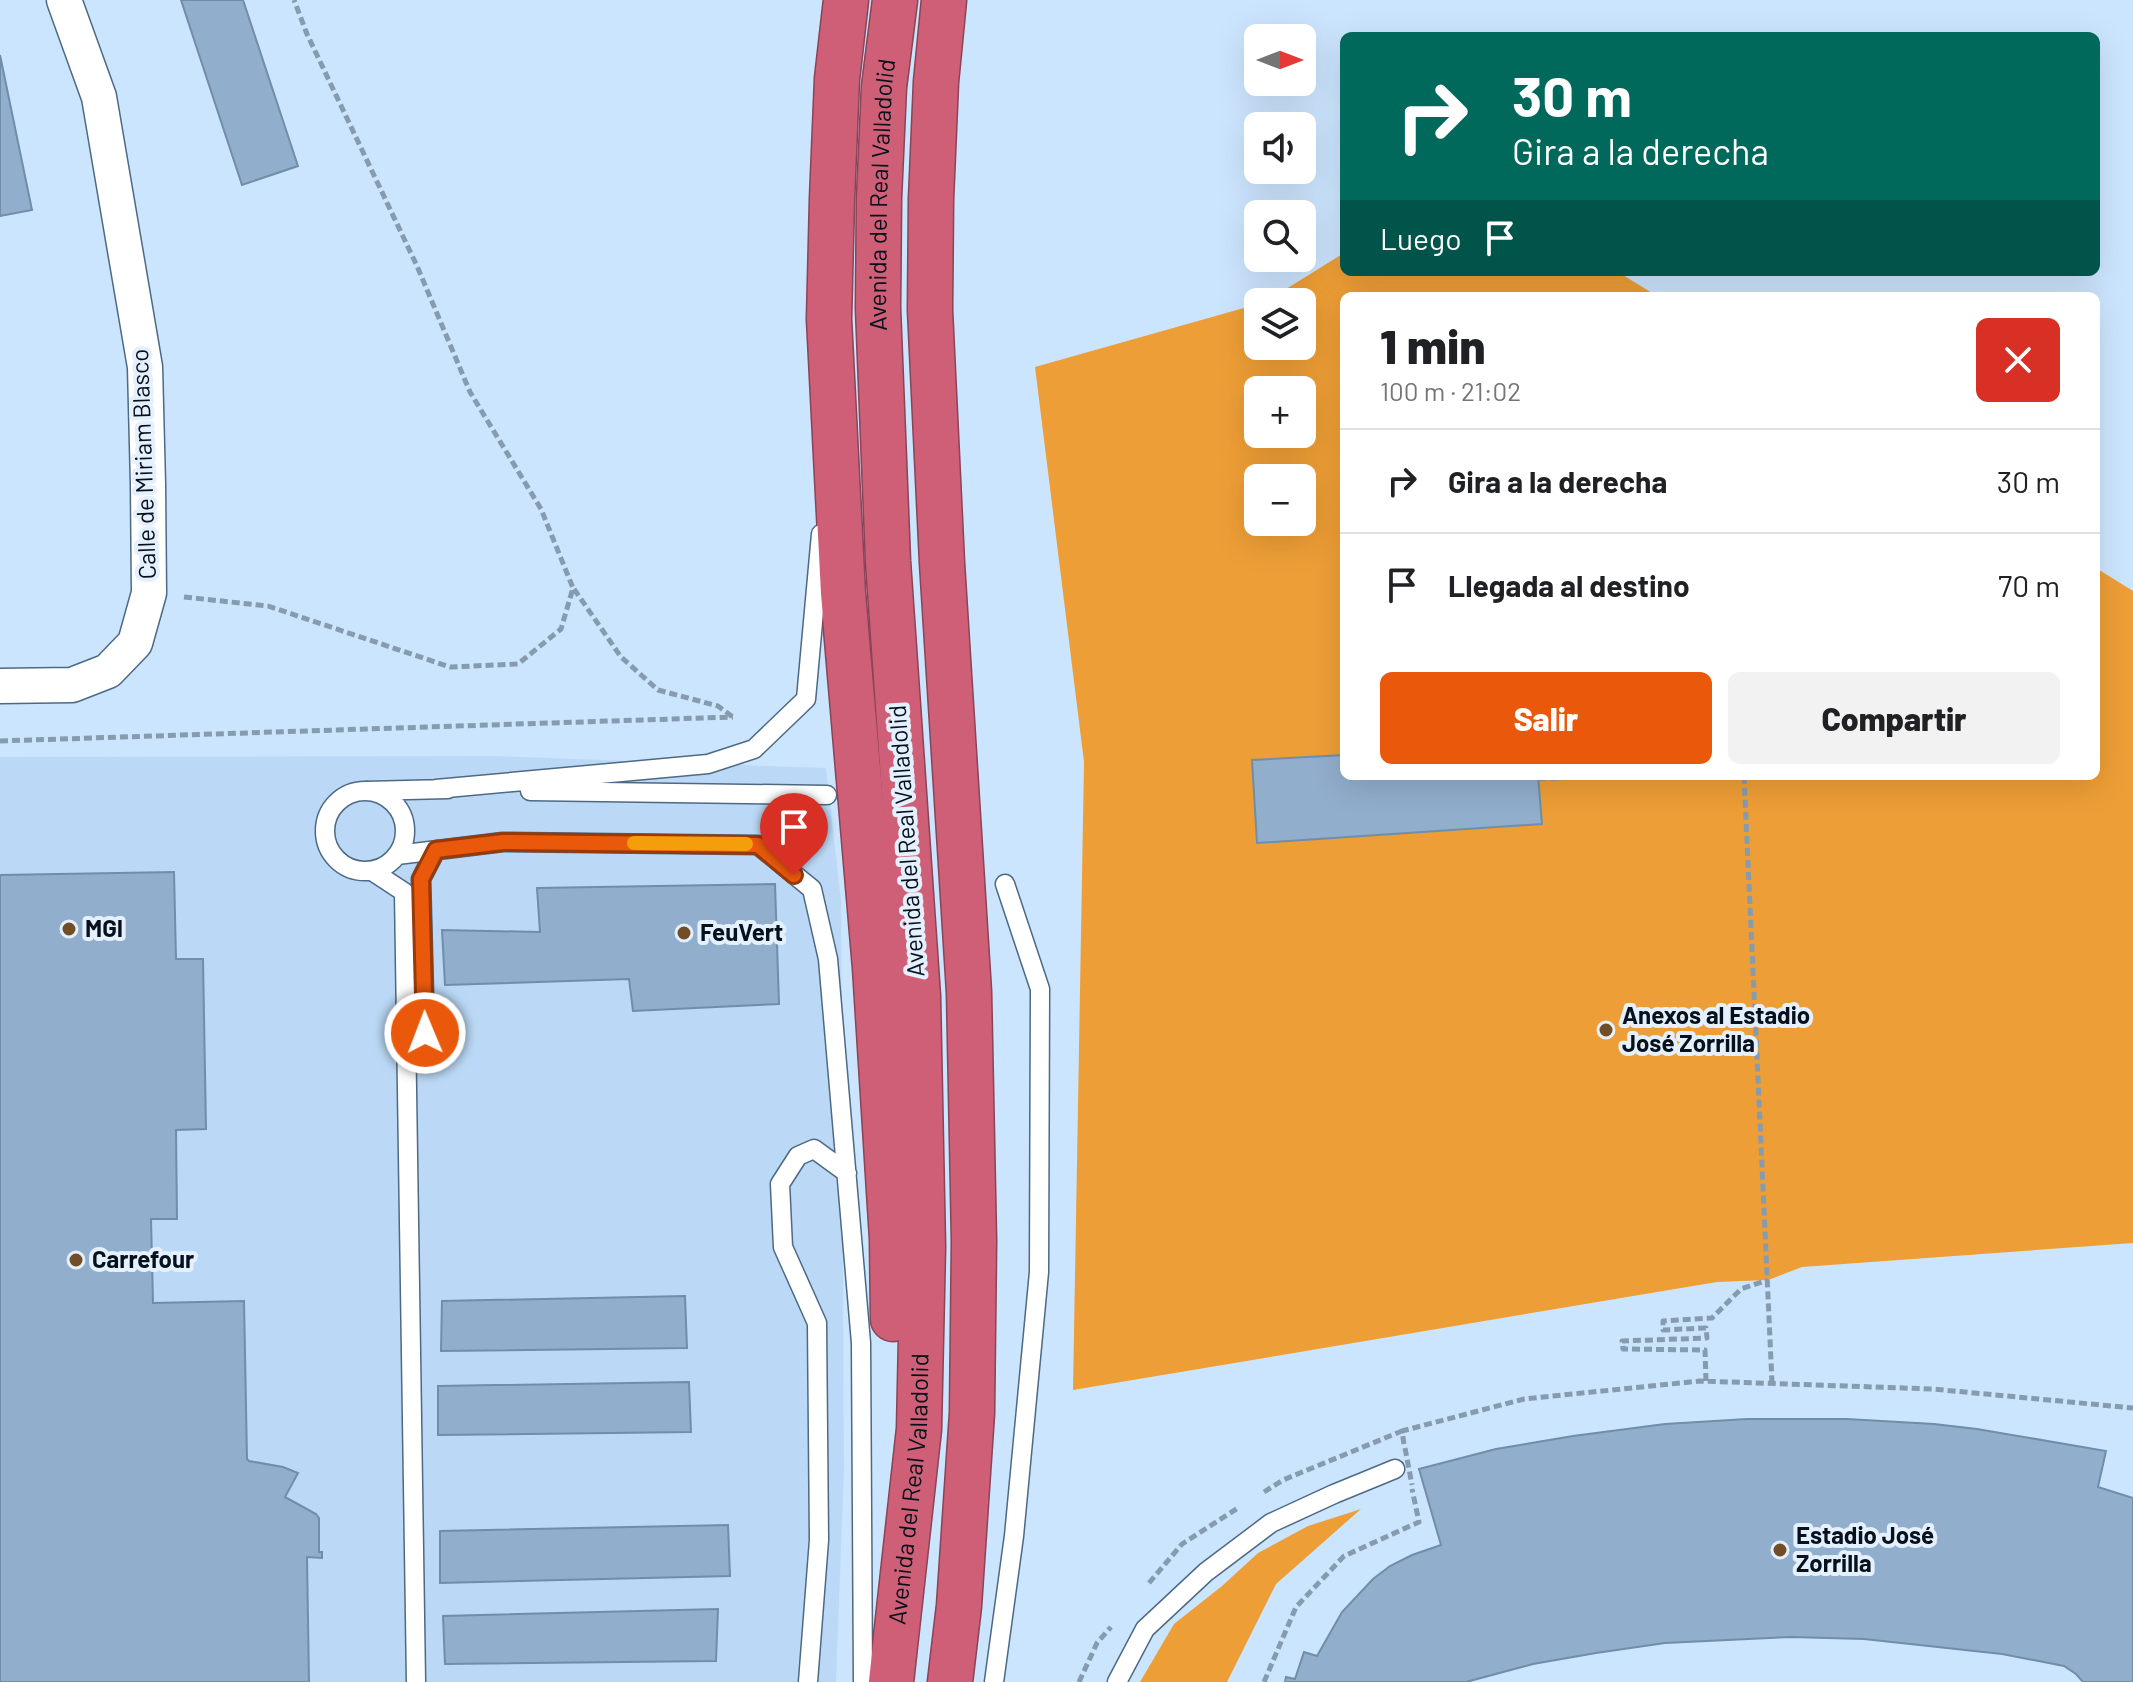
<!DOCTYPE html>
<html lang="es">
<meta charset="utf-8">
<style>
:root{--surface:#fff;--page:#f2f2f2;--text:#202124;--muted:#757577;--line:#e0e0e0;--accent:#ea580c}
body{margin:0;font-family:Barlow,sans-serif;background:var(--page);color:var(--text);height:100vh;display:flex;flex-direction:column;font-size:30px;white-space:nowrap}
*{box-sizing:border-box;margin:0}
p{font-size:26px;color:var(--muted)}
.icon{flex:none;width:44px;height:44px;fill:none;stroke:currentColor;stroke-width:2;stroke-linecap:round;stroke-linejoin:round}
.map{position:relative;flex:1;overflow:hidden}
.drawer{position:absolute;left:1340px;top:292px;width:760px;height:488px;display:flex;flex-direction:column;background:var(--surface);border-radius:12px;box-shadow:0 8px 32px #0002}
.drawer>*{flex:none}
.banner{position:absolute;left:1340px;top:32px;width:760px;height:244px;border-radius:12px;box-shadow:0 8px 32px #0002;background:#00695c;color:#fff;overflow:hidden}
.needle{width:52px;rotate:90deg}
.buttons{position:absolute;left:1244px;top:24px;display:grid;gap:16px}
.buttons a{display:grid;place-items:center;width:72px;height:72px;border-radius:12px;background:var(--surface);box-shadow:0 8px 32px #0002;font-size:40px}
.pin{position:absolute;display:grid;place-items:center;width:68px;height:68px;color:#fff;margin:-82px -34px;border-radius:50% 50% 50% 0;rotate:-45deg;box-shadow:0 0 8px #0007}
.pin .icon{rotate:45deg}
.me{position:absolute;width:88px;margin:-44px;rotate:359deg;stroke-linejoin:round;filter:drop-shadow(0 0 6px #0008)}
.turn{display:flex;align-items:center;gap:28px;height:168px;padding:0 40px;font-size:36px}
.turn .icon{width:104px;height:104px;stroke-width:2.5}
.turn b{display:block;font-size:56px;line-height:68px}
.then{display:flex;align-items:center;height:76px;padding:0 40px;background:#0003;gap:16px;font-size:30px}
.round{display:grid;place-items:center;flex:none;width:84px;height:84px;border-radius:12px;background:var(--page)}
.summary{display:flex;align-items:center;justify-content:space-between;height:136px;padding:0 40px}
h1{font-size:48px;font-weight:800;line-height:60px}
.cta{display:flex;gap:16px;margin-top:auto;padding:16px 40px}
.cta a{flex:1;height:92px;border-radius:12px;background:var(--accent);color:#fff;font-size:32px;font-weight:800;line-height:92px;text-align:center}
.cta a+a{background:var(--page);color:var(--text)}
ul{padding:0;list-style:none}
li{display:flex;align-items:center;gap:24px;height:104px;padding:0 40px;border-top:2px solid var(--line)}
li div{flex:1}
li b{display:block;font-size:30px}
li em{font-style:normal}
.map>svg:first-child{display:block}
</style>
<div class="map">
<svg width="2133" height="1682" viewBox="0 0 2133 1682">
<rect width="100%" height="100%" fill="#cce5fe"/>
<path fill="#bbd9f6" d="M493,756l333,12 15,133 3,569 -8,212h-836v-925z"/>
<path fill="#ee9e36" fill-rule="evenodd" d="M1344,253v19h274l39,24h-313v480h752v-208l37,23v652l-331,24 -34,13 -51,2 -644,108 11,-628 -49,-395 223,-63v42h44v-44h-37zM1258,390h44v44h-44zM1258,478h44v44h-44z
M1361,1509l-85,75 -49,98h-87l34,-58 48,-38 36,-33 50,-27z"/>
<path fill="#91aecc" stroke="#708da9" stroke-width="2" d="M181,0h62l55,166 -56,19z
M0,55l32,155 -32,6z
M1344,755v21h194l4,48 -285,19 -5,-83z
M1344,755v21h194l4,48 -285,19 -5,-83z
M174,872l2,87h27l3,170 -30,1 1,89h-26l2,84 91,-2 3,158 2,2 34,6 15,6 -13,24 31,17 3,4v34h3v6l-15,-1 2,125h-309v-807z
M775,884l4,120 -146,7 -4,-32 -184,6 -3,-55 98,2 -3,-44z
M685,1296l2,52 -246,3 1,-50z
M689,1382l2,50 -253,3v-49z
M1747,1419h100l87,5 43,5 129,22 -8,36 35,11v184h-50l-7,-8 -12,-8 -62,-12 -138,-15 -73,-2 -126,6 -69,10 -63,11 -67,18h-181l1,-5 9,2 9,-27 13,4 25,-44 31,-33 17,-13 22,-11 29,-10 -22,-76 77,-20 77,-13 92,-12z
M728,1525l2,51 -290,7v-52z
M718,1609l-2,52 -271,3 -2,-48z"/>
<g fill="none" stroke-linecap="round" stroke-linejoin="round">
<g stroke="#4d6984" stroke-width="21">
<path id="lane" d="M436,789l272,-25 46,-15 52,-50 15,-165
M325 831a40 40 0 1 1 80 0a40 40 0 1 1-80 0Z
M366,791l82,-2
M530,791l297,4
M397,855l106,-13 255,3 54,44 16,70 33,384 2,339
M372,871l32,21 12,790
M406,1034l19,-1 -4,-154 15,-29
M808,1682l11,-142 -2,-217 -34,-76 -3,-63 18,-28 16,-7 33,24
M994,1682l20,-146 25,-264 1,-283 -35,-105
M1117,1682l28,-53 61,-57 65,-49 63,-29 61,-25"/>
</g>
<g stroke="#4d6984" stroke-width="37">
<path id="street" d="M0,686l72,-1 36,-14 27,-28 14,-50 -1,-109 -3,-117 -46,-270 -35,-97"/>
</g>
<g stroke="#894457" stroke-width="47">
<g id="highway">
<path d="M846,0l-9,79 -5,120 -3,120 14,274 32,375 17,271 1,80"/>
<path d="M944,0l-8,82 -5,117 -1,111 12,253 27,429 5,249 -2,172 -13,193 -9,76"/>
<path id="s1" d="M891,1682l28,-253 4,-182 -5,-251 -30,-435 -10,-253 1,-110 5,-111 11,-87"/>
</g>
</g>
<path stroke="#879baf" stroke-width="5" stroke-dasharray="8 4" stroke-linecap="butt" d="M574,589l47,68 37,33 60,16 16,12
M184,597l84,9 182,61 68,-3 43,-35 12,-41 -32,-79 -71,-117 -53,-126 -110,-232 -13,-34
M0,741l733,-24
M1744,776l28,607
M1538,779l57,-3
M1706,1381l-1,-31 -82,-1 -1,-8 85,-3 -1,-10 -43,2v-9l49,-3 29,-29 27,-9
M1404,1444l-2,-13 122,-32 176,-18 233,8 200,19
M1264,1492l19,-12 119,-49
M1149,1583l33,-39 56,-36
M1079,1682l18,-39 14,-16
M1264,1682l32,-75 48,-51 75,-34 -7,-33"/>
<use href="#lane" stroke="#fff" stroke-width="18"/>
<use href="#street" stroke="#fff" stroke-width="34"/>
<use href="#highway" stroke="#cf5f77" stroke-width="44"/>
<path stroke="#879baf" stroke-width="5" stroke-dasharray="8 4" stroke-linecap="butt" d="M1405,1448l7,37"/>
</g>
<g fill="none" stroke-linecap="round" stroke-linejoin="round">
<g stroke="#983908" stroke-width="20">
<path id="route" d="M425,1033l-4,-154 15,-29 67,-8 255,3 36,30"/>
</g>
<use href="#route" stroke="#ea580c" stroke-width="14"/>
<path stroke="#f59e0b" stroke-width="14" d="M634,843l112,1"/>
</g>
<g fill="#714e27" stroke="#e4f0fd" stroke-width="3">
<circle cx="69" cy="929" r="8"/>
<circle cx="684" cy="933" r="8"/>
<circle cx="1606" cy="1030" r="8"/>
<circle cx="76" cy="1260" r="8"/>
<circle cx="1780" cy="1550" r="8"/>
</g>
<g text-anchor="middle" stroke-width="8" stroke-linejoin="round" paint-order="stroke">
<g font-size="24" fill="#07111b" stroke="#e4f0fd">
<text dy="8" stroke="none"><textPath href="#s1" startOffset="1490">Avenida del Real Valladolid</textPath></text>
<text transform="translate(144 464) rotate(-92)" y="8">Calle de Miriam Blasco</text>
<text transform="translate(907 841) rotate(-94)" y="8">Avenida del Real Valladolid</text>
<text dy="8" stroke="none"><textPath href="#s1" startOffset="194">Avenida del Real Valladolid</textPath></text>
</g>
<g font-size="24" font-weight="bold" fill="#07111b" stroke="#e4f0fd" text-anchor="start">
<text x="85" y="937">MGI</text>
<text x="700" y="941">FeuVert</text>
<text x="1622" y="1024">Anexos al Estadio<tspan x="1622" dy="28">José Zorrilla</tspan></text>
<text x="92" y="1268">Carrefour</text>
<text x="1796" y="1544">Estadio José<tspan x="1796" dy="28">Zorrilla</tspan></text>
</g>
</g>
</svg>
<div class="buttons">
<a><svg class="needle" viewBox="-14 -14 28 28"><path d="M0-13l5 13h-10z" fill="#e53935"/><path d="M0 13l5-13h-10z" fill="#757577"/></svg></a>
<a><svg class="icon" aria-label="sound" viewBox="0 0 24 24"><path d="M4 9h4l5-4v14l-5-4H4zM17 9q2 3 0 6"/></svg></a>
<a><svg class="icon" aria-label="search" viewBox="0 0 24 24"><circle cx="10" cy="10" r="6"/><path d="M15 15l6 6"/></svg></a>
<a><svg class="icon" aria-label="layers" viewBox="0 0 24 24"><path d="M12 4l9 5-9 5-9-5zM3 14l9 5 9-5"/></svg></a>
<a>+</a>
<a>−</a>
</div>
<div class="pin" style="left:794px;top:875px;background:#d93025"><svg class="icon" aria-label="arrive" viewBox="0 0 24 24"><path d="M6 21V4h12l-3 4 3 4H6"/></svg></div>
<svg class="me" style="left:425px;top:1033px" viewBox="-20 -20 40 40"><circle r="17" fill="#ea580c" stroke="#fff" stroke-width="3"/><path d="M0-11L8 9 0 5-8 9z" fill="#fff"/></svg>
<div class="banner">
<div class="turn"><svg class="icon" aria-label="right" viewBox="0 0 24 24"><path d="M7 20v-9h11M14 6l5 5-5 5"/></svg><div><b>30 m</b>Gira a la derecha</div></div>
<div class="then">Luego<svg class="icon" aria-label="arrive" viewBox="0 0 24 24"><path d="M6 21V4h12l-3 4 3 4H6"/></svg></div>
</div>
<section class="drawer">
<div class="summary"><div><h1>1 min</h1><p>100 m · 21:02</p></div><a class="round" style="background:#d93025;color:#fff"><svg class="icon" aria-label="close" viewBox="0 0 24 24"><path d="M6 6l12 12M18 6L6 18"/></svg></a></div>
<ul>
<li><svg class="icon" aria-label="right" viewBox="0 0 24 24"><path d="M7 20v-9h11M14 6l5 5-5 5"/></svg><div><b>Gira a la derecha</b></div><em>30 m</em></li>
<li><svg class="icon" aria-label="arrive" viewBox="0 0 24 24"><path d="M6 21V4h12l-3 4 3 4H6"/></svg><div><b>Llegada al destino</b></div><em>70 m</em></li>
</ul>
<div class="cta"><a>Salir</a><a>Compartir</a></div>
</section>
</div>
